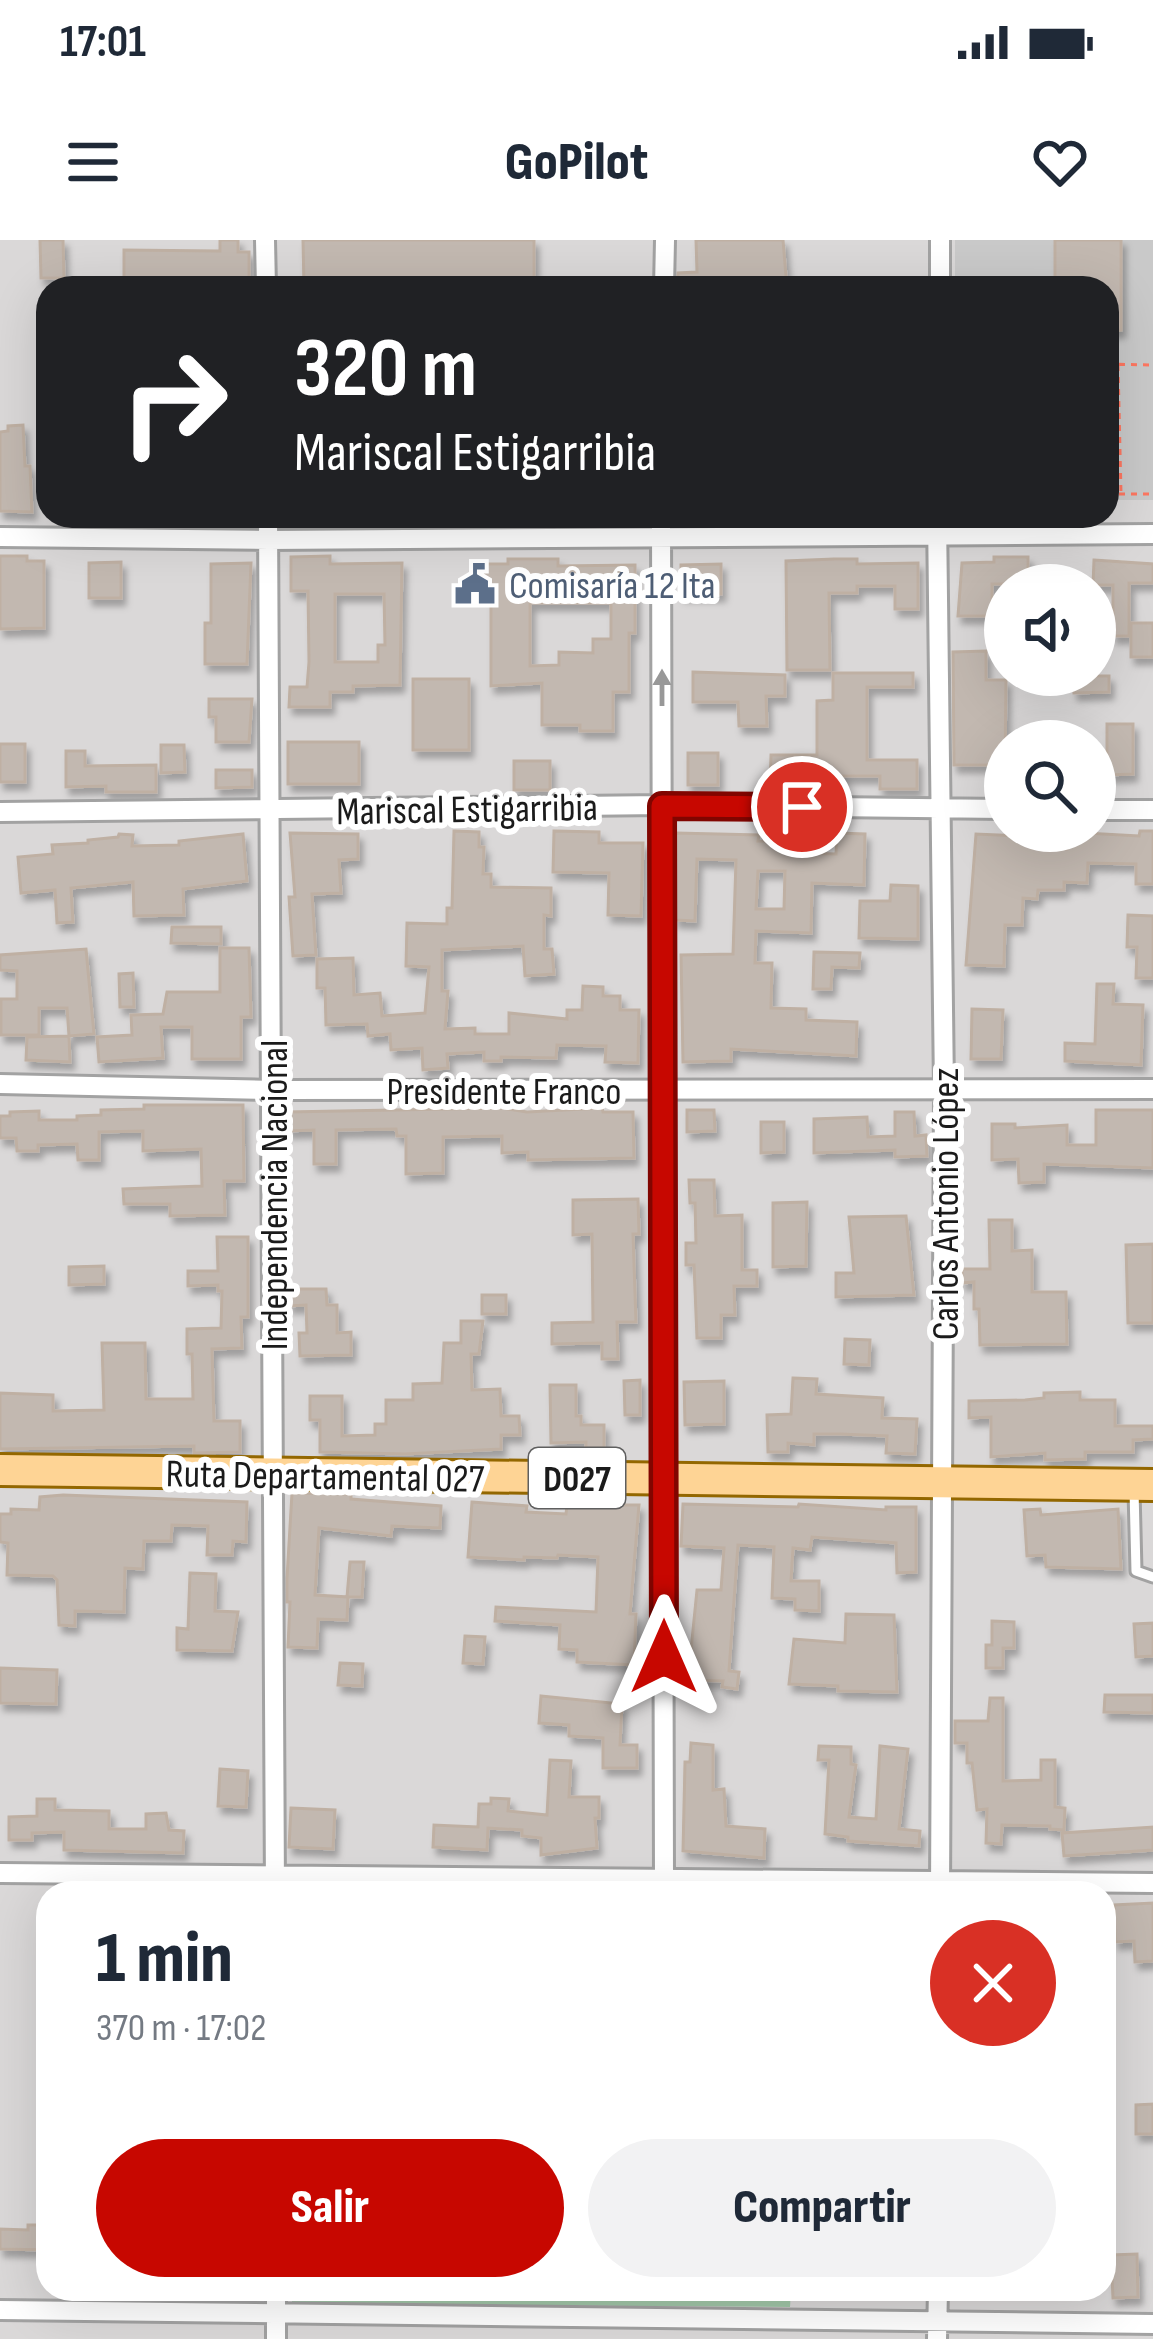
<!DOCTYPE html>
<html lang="es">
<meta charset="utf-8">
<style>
:root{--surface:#fff;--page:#f2f2f3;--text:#1f2937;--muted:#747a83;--accent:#c70700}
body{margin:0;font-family:"Sofia Sans Condensed",sans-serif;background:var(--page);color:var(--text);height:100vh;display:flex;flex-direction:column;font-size:45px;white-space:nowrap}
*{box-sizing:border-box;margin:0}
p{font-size:39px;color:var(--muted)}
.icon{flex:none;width:66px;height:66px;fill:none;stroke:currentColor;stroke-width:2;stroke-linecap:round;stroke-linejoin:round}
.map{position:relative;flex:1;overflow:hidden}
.side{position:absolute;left:36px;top:1641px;width:1080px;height:420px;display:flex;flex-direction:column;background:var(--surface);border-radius:36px;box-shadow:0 12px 48px #0002}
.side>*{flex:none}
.hud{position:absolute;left:36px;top:36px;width:1083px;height:252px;border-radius:36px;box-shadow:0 12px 48px #0002;background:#202124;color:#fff;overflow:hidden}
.fabs{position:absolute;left:984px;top:324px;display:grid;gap:24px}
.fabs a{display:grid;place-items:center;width:132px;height:132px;border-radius:50%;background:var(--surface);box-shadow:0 12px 48px #0002;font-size:60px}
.pin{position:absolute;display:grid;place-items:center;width:102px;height:102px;color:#fff;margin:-51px;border:6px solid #fff;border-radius:50%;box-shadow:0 3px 12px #0007}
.me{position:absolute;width:132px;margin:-66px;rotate:0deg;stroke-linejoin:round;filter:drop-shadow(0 0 9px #0008)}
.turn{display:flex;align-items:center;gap:42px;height:252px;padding:0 60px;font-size:54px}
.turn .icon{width:156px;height:156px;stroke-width:2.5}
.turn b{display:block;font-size:84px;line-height:102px}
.round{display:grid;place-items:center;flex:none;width:126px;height:126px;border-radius:63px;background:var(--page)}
.headline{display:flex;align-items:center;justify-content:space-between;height:204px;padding:0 60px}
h1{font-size:72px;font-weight:800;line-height:90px}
.action{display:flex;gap:24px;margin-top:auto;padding:24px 60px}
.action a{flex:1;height:138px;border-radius:72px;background:var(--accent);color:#fff;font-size:48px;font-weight:800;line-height:138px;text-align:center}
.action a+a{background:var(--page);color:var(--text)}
.status{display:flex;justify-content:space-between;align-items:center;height:84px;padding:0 60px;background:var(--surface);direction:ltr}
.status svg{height:33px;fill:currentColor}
header{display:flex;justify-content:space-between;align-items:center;height:156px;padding:0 60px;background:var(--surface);font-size:54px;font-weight:800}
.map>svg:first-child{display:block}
</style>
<div class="status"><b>17:01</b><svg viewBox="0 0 49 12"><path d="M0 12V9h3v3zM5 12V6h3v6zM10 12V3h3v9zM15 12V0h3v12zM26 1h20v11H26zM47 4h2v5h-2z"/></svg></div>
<header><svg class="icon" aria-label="menu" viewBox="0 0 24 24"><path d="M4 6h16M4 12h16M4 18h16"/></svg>GoPilot<svg class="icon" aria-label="heart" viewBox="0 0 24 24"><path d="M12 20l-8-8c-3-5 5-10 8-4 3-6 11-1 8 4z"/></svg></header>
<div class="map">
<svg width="1153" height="2099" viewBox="0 0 1153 2099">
<defs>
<filter id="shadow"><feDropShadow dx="4" dy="7" stdDeviation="3" flood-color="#0004"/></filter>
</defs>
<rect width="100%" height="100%" fill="#edeae0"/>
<path fill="#dad8d8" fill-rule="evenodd" d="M0,0h1153v2099h-1153zM48,48h1059v228h-1059zM1005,345h90v90h-90zM1005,501h90v90h-90zM48,1653h1056v396h-1056z"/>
<path fill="#c9c9c9" d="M955,0h198v260h-46v-212h-152z"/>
<path fill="#a1c7a8" d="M292,2049h499l-1,18 -498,-3z"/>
<path fill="#c2b8b0" stroke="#bfb0a3" stroke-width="3" fill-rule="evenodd" filter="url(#shadow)" d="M40,0h23l1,38h-23z
M220,0h18v12h11v36l-125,-5v-33l96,1z
M303,0h231v48h-230z
M696,0h87l4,48h-110l1,-15 19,-1z
M1055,0h66v90l-14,1v-43h-52z
M23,185l2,41h5l2,46 -32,-1v-79l8,-1v-5z
M0,316h27v5h17v67l-44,1z
M330,316v8l72,-1 -2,122 -47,1v6h-23v15h-41l1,-20h17l2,-25 -1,-71h-17v-34zM335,354h49l1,51h-7v17h-43z
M994,317h34v27h-36v32h-34l4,-53 32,-1z
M508,319h50v7l77,-1v68h-6v59h-16v39h-33v-6h-38v-42l-51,3v-95h-18v-27h35zM530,363h81v36h-18v14l-34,-1v13l-29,1z
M834,319h23v5l61,-1v46h-23v-23h-38v7h-28l1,77h-43l-1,-109z
M1094,320l59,4v19h-24v53h-16v-51h-20z
M121,322v36h-32v-35z
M251,323l-4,101h-42v-41h6v-59z
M721,324v30h-40v-29z
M1131,383h22v34h-22z
M986,411v29h20l-1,85h-51l-1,-113z
M693,432l92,3v21h-19l1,30h-28l-1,-24h-45z
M833,433h80v14h-46v73h50v29h-37v-13h-47v11h-63l1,-32h46v-54l16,-1z
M1074,436h35v16l-35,1z
M413,439h56v71h-56z
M209,459h43l-3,43h-33v-25h-7z
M1107,484h26v50l-26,1z
M288,502h71v42h-71z
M0,504h25v38h-25z
M161,505h23l1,27 -24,1z
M66,511h19v15l71,-1v27h-50v-6l-40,1z
M688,513h30v32h-30z
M514,521h36v29h-36z
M216,530h36v17l-36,1z
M454,591l25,1v15h5l-1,27h8v13l60,1v28l-7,-1v34h8l2,25 -29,2 -2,-30 -81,4v41h6l-3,38 30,-1v6h34v-21l58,6v-9h15l1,-24 20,1v9h17v14h19l-1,53 -33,-1 1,-16 -49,-1 -1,13 -55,-1v4h-17v-9l-37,2 1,14 -25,2 -1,-22 -31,2 -1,-16 -22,2 -1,-12 -41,1 -1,-37h-8v-29l36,-1 1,37 26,-2 2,23 43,-3 4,-46 -23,-1 1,-43 40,1v-16h5z
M554,591l45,1v11h44l-2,73 -33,-1 1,-42 -56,-1z
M1140,591h13v53h-17v-20l-48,-1 -1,20 -23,-1v8h-26l-1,9 -14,-1 -1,27h-17l-1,41 -38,-1 10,-131 44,2v4l12,1v7l35,1 1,-17 71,4z
M290,593l68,1v25l-19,1 2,33 -29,1 4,61 -23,1 -4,-59h6z
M675,593l84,2 -1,6 45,1v11l33,1 1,-21 28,1 -1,51 -52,-2 -1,50 -55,-2 -1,32h17l-1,45 35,1v11l51,2 -1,34 -125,-7v12l-48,1 -2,-107 52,-1 3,-94 -39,-1 -2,62 -20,-1zM758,631h27l-1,38h-28z
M119,594l14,1 -1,11 47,-1v-4l64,-7 4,47 -64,8 1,26 -50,1 -1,-34 -62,6 2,34 -16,1 -2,-33 -34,3 -3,-36 35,-3 -1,-9 36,-2v-3l30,-3z
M891,645l27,1v53l-59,-1 1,-37h30z
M1128,675l25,1v62h-17l1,-31h-10z
M172,687h49v17l-50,-1z
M220,708h29l2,69h-10v42h-49v-32h-31l2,31 -64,4 -2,-25 35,-2 -1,-20 32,-1 4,-22h53z
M86,709l8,85 -25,2 -2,-28h-28v27h-38v-36h16v-28l-17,-1v-15z
M814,712l46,1 -1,15 -27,-1 -1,22h-18z
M133,733l1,34h-14l-1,-33z
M1097,744h17l-1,20 30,1 -2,60 -76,-4v-18l30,1z
M972,769l31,1 -2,49h-30z
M69,796l1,26 -44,-2 1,-23z
M144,865h99l1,76h-20l1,34 -55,1v-12h-46l-1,-15 79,-3 -1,-37 -58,2v-20l-44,1v28h-21l-1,-16 -39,1v6h-21l-1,-13h-16v-22h10v-4l29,-1v9h38v-4l24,-1v-5l43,-1z
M502,868l25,4 75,-4 1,4h30l1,46 -106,2v-8l-26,1v-17l-59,1v36l-37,1v-38h-9l-1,-7 -60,1v34h-22v-34l-27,1v-19z
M687,870h27l1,21 -28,1z
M1096,870h57v58l-109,-4v18l-25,1 -1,-24 -26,1v-36h23v4l52,-3v20h29z
M895,872h19l1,24 11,-1 1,21 -32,1v-7l-81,3v-34l53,-2 1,20 27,-1z
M761,882h23v30l-23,1z
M689,940h25l1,36 27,-1v55h15v16h-23l1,29h-14v23h-24l-3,-73h-8v-22h10l-1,-40h-5z
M638,959l1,35h-6l3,88h-19l1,37h-16v-16l-50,1v-21l41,-1 -1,-88 -19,1v-35z
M807,962l-1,64 -33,1v-64z
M906,976l8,79 -78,2v-24h18l-5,-56z
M989,980h23v31l20,-1v42h34l1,52 -87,1 -1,-36h-5v-27l-12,1v-14h28z
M217,997h31v80h-7l1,31 -30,1 2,72h26v31l-46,1v-7l-194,3v-56l53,2v16l51,-1 -2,-67h43l1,56h47l-1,-45h-5v-25l34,-1 1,-37h-4v-6l-30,1v-15h30z
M1153,1004v79h-25l-2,-78z
M104,1026v18l-35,1v-18z
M288,1049h38l1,16h10v28l14,-1v23l-51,1 -1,-23h8l-1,-28 -17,1z
M482,1055h24v19h-24z
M461,1081h22l-4,33h-8l1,36 28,-1 1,27h18l1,19h-19v14l-96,5 -85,-2v-32h-10v-24h32v40l33,-1v-11h11v-24h27v-16l29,-1 2,-40h17z
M845,1099l25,1 -1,25 -25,-1z
M793,1138l24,1 -1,15 67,4 -1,20 35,1 -2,35 -29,-1 1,-17 -47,-2h-26v11l-26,-2v9h-20l-1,-37 24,-1z
M640,1140v35h-15l-1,-34z
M724,1141v43l-39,1 -1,-43z
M550,1145h26v31h5v9h23v23h-18v-6l-35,1z
M1080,1152v8h35v26h38v13l-20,1v12h-48v7l-40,1v-7l-54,4v-40l-22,1v-17l56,-1 19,-2v-5z
M292,1253l59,1v5l90,7 -1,22 -48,-2 -1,10 -72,-8 -4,67 33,2 -1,23 -29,-1 -1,29 -29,-1 2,-45h-3v-24z
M63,1255l184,7 -1,40 -13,-1 -1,14h-25l1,-29 -36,-1 -1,16h-27l-1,28 -18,-1 -1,44 -49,-1v15l-16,-1 -2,-45 -4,-4 -46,-1 1,-32 -8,-1v-28h11v-5l28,1 1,-13z
M472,1262l55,4 -1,6 40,2 1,-9h72l-9,109h6l-2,51 -57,-3v-12l-18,-1 1,-24 -65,-4 1,-14 100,5 2,-55 -40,-2 -1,3 -33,-1v3l-56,-3z
M683,1264l115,3 1,-3 87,6v-3h30v65l-19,1 -1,-30 -84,-6 -2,13 -17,-2 -2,33h28v30l-24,-1v-11l-23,-1 2,-51 -36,-2 -9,126 10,1 -2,17 -15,-2 1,-6 -35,-1 9,-90h24l3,-42 -43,-2z
M1040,1269l1,6 77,-6 3,60 -75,-2 -1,-12 -18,1 -3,-46z
M350,1322h14l-2,35h-15z
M190,1333l26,1 -1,37 23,1 -6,39 -55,-1v-22l11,1z
M846,1374l48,1 3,77 -59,-1v-5l-49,-2 5,-45 51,4z
M992,1381l22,1v26h-11v20h-17v-23h6z
M1153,1383v33l-17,1 -2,-33z
M465,1396l20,1 -2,27 -20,-1z
M340,1423l23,1 -1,22 -24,-1z
M0,1428l57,2 -1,34 -56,-1z
M1105,1455h48v18l-49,-1z
M541,1456l81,8 -2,41h17v23h-34v-30l-34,-2v-11l-30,-2z
M990,1458h13v83l38,-1v-20h14v47l10,1 -1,22 -14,-1v-3l-48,-1 -1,19 -15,-1 1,-34 -10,1 -5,-47h-5v-20h-12v-22h33z
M691,1503l22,2v45l11,-1 2,37 39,3 -1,29 -81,-7 2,-89h5z
M819,1506l32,1v17l5,1 -7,52 27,2 4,-73 28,3 -9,80 21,2 -1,15 -71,-5v-4l-23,-3 4,-74h-11z
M550,1520l21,1 -2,36h30v21h-4l2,30 -56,7v-17l-19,-2v-6l-34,-2 -1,22 -54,-3 1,-22 44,2 1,-23h12v-6l18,1 -1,12 39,4z
M220,1529l28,2 -2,36 -28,-1z
M37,1559h18v11l54,1v18h37v-15l20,-1 3,17 15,1 -1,22 -119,-3v-18l-32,1v7h-23v-23l28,-1z
M291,1568l44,2 -2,39 -44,-2z
M1153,1587v23l-89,6 -2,-23z
M1153,1663v58l-18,1 -1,-21 -19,1 -1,-37z
M1153,1864v30h-17v-29z
M28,1985h20v25l-48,-1v-20l28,1z
M1137,2014l1,43 -25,1 -2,-43z"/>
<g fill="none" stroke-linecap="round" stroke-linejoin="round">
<g stroke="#a2a2a2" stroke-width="15">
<path id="lane" d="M1134,1250l2,81 17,6"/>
</g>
<g stroke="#a2a2a2" stroke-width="24">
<path id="street" d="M265,0l1,48
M664,48l1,-48
M940,48v-48
M268,276l7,1377
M661,276l3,1365
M937,276l7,574 -4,803
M0,297l268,3 885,-6
M1095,570h58
M0,572l662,-7 343,4
M0,844l273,6 880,-1
M0,1633l1153,10
M276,2049v50
M0,2070l1153,14
M937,2099l1,-50"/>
</g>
<g stroke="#936700" stroke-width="36">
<path id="primary" d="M0,1230l1153,15"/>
</g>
<path stroke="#fe7761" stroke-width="3" stroke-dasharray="6 6" stroke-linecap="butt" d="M1107,124l46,1
M1118,125l3,129
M1107,254h46"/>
<use href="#lane" stroke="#fff" stroke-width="9"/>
<use href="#street" stroke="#fff" stroke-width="18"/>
<use href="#primary" stroke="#fed495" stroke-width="30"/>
</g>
<defs><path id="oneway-solid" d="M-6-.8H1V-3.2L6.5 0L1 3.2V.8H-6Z" transform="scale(3)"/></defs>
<use fill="#989898" href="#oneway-solid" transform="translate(662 448) rotate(-90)"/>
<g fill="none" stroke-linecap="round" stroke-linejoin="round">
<g stroke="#810500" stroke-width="30">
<path id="route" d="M664,1417l-2,-851 140,1"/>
</g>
<use href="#route" stroke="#c70700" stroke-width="21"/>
</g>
<defs>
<g id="civic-bare" transform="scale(3.24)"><path d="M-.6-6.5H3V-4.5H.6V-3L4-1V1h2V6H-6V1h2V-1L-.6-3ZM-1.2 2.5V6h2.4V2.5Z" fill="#5c6f8a" stroke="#fff" stroke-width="2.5" paint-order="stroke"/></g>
</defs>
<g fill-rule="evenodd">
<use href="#civic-bare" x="475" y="344"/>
</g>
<g text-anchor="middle" stroke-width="12" stroke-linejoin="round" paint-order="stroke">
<rect fill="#fff" stroke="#5f5f5f" stroke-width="3" x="529" y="1208" width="96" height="60" rx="9"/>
<g font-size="36" font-weight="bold" fill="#1b1b1b">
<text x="577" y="1251">D027</text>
</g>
<g font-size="39" fill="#4e5e75" stroke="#fff" text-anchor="start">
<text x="509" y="358">Comisaría 12 Ita</text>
</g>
<g font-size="39" fill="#1b1b1b" stroke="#fff">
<text transform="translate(467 568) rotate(-1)" y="14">Mariscal Estigarribia</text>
<text x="504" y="864">Presidente Franco</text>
<text transform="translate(273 955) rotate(-90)" y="14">Independencia Nacional</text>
<text transform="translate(944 964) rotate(-90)" y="14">Carlos Antonio López</text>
<text transform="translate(325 1235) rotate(1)" y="14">Ruta Departamental 027</text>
</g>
</g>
</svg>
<div class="fabs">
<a><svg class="icon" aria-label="sound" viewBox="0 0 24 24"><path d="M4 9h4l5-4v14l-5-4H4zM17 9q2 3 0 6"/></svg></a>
<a><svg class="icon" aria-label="search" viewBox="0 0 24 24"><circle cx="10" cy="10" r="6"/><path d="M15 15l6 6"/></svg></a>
</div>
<div class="pin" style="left:802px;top:567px;background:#d93025"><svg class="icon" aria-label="arrive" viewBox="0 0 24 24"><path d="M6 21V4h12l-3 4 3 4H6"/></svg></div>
<svg class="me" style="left:664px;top:1417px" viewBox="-20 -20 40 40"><path d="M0-17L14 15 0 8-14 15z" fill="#c70700" stroke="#fff" stroke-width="4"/></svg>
<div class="hud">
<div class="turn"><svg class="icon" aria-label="right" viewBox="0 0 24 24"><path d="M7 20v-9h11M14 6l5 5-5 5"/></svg><div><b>320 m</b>Mariscal Estigarribia</div></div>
</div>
<section class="side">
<div class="headline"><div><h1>1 min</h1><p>370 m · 17:02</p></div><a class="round" style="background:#d93025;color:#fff"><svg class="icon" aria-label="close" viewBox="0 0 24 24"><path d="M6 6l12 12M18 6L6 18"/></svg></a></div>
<div class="action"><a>Salir</a><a>Compartir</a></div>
</section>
</div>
